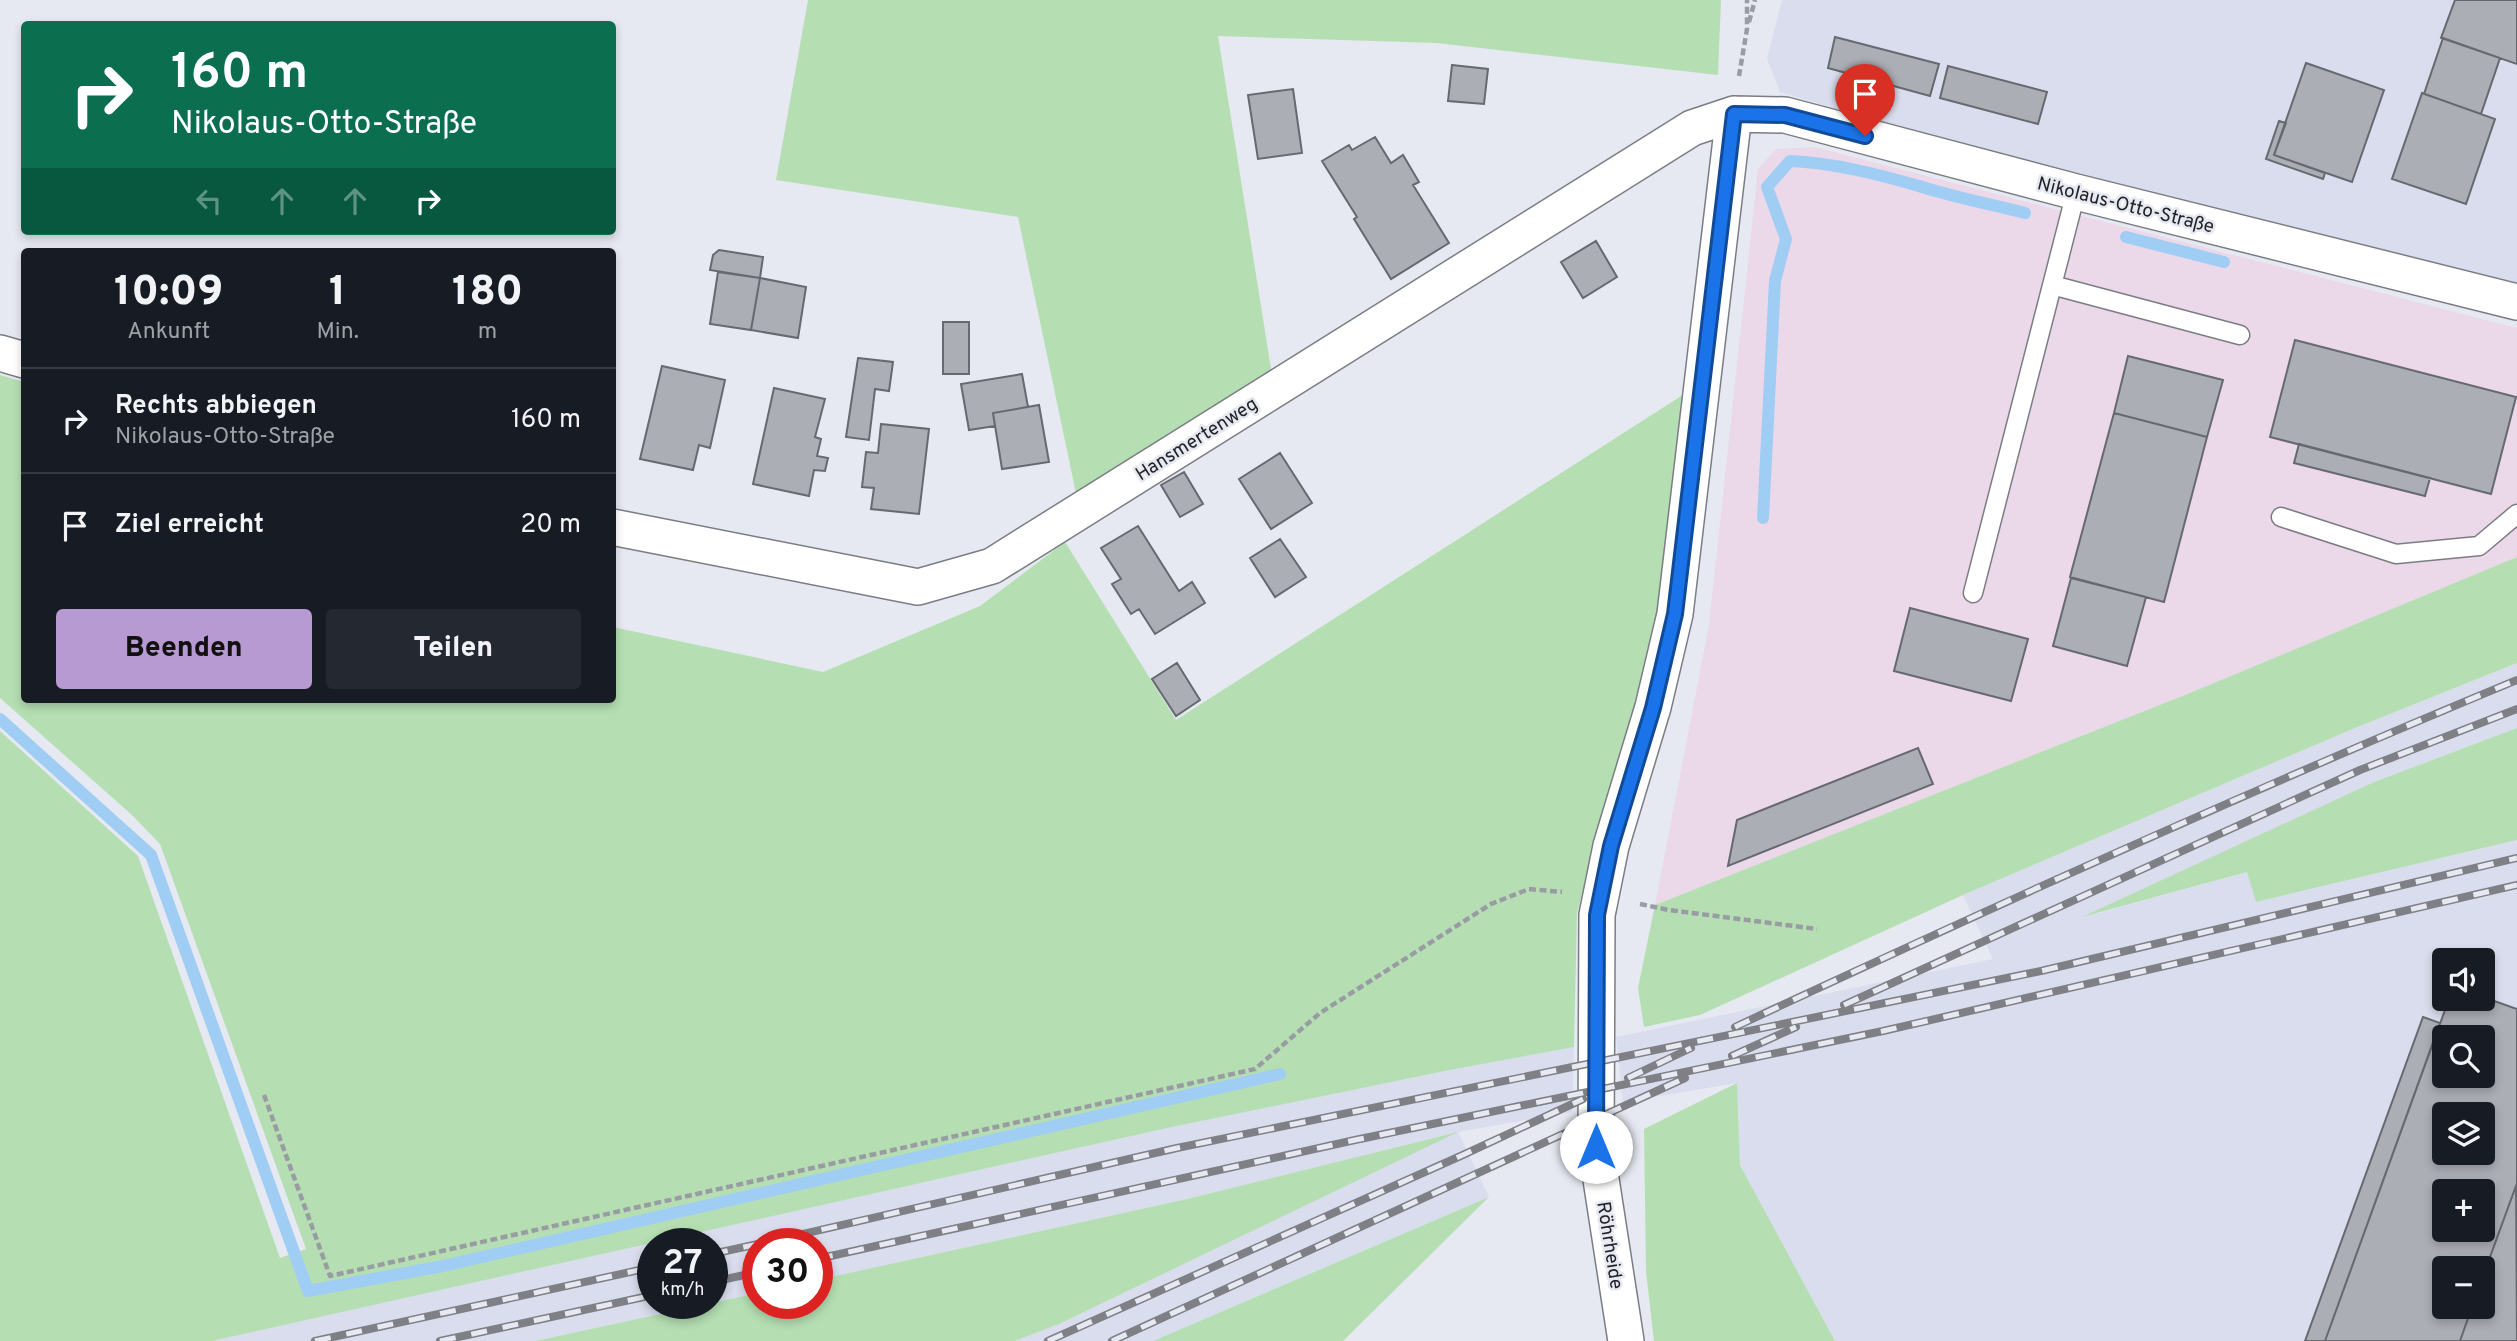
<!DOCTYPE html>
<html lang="de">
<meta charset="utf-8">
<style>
:root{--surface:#171b24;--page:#242831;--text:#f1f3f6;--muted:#9ea1a6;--line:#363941;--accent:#b79ad1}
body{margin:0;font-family:Overpass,sans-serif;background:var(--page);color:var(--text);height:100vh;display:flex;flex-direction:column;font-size:26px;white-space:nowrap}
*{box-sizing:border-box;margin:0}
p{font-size:23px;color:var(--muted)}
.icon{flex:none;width:38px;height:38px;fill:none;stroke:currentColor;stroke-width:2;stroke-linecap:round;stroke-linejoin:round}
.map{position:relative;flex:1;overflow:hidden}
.details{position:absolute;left:21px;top:248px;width:595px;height:455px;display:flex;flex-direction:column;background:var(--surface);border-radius:7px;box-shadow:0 4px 10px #0003}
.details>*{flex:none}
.top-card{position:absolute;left:21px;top:21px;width:595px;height:214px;border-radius:7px;box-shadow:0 4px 10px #0003;background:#0b6e4f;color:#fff;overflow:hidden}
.buttons{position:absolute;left:2432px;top:948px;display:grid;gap:14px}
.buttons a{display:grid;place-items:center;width:63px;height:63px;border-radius:7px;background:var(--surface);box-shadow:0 4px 10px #0003;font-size:35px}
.speed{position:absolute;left:637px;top:1228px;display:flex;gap:14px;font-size:35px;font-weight:700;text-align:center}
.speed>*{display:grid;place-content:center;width:91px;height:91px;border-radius:50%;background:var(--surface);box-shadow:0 4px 10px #0003;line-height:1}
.speed small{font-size:18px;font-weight:400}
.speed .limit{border:10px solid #d22;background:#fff;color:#111}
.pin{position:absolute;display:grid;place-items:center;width:60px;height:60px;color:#fff;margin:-72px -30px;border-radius:50% 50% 50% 0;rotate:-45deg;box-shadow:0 0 7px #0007}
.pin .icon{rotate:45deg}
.me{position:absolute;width:77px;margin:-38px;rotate:0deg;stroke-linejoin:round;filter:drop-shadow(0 0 5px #0008)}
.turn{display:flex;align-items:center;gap:24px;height:147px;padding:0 35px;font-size:32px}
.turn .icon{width:91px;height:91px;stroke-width:2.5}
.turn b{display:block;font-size:49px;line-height:60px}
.lanes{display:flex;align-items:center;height:66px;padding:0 35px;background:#0003;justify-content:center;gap:35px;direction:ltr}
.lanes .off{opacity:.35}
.eta{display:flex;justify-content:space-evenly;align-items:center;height:119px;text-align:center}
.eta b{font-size:42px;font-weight:800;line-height:49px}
.action{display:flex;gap:14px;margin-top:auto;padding:14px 35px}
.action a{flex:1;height:80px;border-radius:7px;background:var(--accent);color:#111;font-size:28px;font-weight:800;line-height:80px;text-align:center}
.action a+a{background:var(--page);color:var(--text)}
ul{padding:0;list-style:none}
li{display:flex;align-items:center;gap:21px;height:105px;padding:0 35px;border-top:2px solid var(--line)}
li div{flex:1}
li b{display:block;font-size:26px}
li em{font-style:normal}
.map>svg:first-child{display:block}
</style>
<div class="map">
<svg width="2517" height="1341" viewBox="0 0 2517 1341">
<rect width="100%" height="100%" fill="#e6e9f1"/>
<path fill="#ebd8e9" d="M1814,147l703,181v229l-332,138 -530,210 54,-280 49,-456 18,-20z"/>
<path fill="#d9dded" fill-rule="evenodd" d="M1782,0h735v287l-554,-140 -183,-55 -13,-33z
M2517,663v65l-143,54 -286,134 160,-44 9,30 260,-62v501h-682l-95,-176 -3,-82 -114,19 -7,-65 377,-78 -30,-64 392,-167zM2445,961h38v38h-38zM2445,1038h38v38h-38zM2445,1115h38v38h-38zM2445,1192h38v38h-38zM2445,1269h38v38h-38z
M1574,1047l-2,65 -114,20 31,65 -336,144h-138l44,-17 395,-191 -267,66 -370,81v-36h-59v49l-46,10v-59h-59v60h54l-172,37h-323l960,-214 278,-57z"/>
<path fill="#b5dfb3" d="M808,0h913l-3,75 -281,-32 -219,-7 54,339 -195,123 -59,-281 -242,-37z
M0,375l24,7v318h588l1,-73 210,45 157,-66 85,-64 111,178 513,-329 -29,213 -20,92 -42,137 -21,80 -3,134 -124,23 -278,57 -960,214h-212v-610l138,125 142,402 26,-9 -146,-405 -28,-29 -132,-117z
M2517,557v106l-162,65 -392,167 -263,120 -56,12 -6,-39 17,-83 530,-210z
M2517,728v112l-261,62 -9,-30 -165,45 292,-135z
M1737,1083l3,82 95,176h-181l-8,-70 -2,-142z
M1458,1132l-399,192 -44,17h-480l223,-48v11h59v-24l370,-81z
M1489,1197l-146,144h-190z"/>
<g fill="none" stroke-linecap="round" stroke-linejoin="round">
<path stroke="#a0cdf4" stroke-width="12" d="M2126,237l98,25
M1763,518l12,-237 11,-42 -19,-52 23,-26c44,2 87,13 129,25 34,11 71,18 106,27
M0,719l151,136 157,436 135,-25 837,-192"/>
</g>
<path fill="#acaeb6" stroke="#676971" stroke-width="2" fill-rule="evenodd" d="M2455,0h62v64l-76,-26z
M1835,37l104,27 -9,32 -102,-28z
M2443,38l57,20 -19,56 -57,-20z
M2306,63l78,27 -32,92 -78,-27z
M1452,65l36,4 -4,35 -36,-3z
M1948,66l99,26 -9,32 -98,-26z
M1293,89l9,64 -44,6 -10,-64z
M2422,93l73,26 -29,85 -74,-25z
M2279,121l7,2 -12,32 51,18 -2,6 -57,-20z
M1375,137l16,26 12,-8 16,27 -6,3 36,58 -58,36 -37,-60 3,-2 -35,-56 27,-16 3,5z
M1596,241l21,36 -34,21 -22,-36z
M719,250l44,7 -3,21 -50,-8 3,-15z
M718,272l42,6 -9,52 -41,-6z
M760,278l46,9 -8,51 -47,-8z
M943,322h26v52h-26z
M2295,340l221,57 -25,97 -221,-57z
M2128,356l95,24 -16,57 -93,-24z
M858,358l35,4 -4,29 -14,-2 -6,51 -23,-3z
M662,366l63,14 -15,68 -11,-3 -6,25 -53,-11z
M1022,374l6,33 -35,6 2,13 -26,4 -8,-46z
M774,388l51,11 -10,38 6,2 -4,17 11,2 -3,13 -11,-1 -5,26 -56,-12z
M1039,405l10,57 -47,7 -9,-56z
M2114,413l93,24 -43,165 -94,-25z
M881,424l48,5 -10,85 -48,-5 3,-21 -12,-1 4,-35 12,1z
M2299,444l131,34 -5,18 -131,-33z
M1280,453l32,50 -41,26 -32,-50z
M1184,472l19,32 -23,13 -19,-32z
M1138,526l41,65 13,-9 13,21 -50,31 -16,-25 -8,5 -19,-30 9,-5 -20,-31z
M1280,539l26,38 -31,20 -25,-39z
M2071,578l75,19 -19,69 -74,-20z
M1910,608l118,31 -17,62 -117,-30z
M1177,663l23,37 -24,16 -24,-37z
M1918,748l15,36 -205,82 9,-46z
M2483,997l34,12v174l-34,93v-7h-38v38h27l-12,34h-135l124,-342h34zM2445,1038h38v38h-38zM2445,1115h38v38h-38zM2445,1192h38v38h-38z
M2423,1017l17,6 -115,318h-20z
M2516,1186l1,155h-57l12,-34h11v-31z"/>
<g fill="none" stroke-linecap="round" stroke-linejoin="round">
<g stroke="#7b7d84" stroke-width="21">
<path id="lane" d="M2052,285l188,50
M2281,517l115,37 83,-8 38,-32
M1973,593l103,-401"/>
</g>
<g stroke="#7b7d84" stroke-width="38">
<path id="street" d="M0,353l24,7
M612,527l306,60 74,-21 700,-438 42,-14 51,1 291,77 441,110
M1626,1341l-30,-194 1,-232 14,-69 42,-139 22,-93 59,-500"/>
</g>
<path stroke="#999ca2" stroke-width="4.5" stroke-dasharray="7 3.5" stroke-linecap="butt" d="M1749,22l6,-22
M1739,76l8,-47v-29
M1640,904l29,6 148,19
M264,1095l66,181 925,-207 65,-56 171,-109 38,-15 33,3"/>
<use href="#lane" stroke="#fff" stroke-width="18"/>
<use href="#street" stroke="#fff" stroke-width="35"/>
<g stroke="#7e8086" stroke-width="8">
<path id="rail" d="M1844,1005l516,-235 157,-61
M1735,1027c259,-121 518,-238 782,-347
M1732,1056l64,-29
M1628,1078l63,-30
M759,1244l418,-96 864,-177 476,-113
M712,1254l46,-10
M817,1259l538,-119 528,-109 634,-146
M712,1282l46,-10
M315,1341l338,-74
M440,1341l213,-46
M1048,1341l417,-187 118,-55
M1112,1341l573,-263"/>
</g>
<use href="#rail" stroke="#e6e9f1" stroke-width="5" stroke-dasharray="16" stroke-linecap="butt"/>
</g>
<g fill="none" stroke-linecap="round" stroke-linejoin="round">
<g stroke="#114b97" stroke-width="18">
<path id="route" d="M1596,1147l1,-232 14,-69 42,-138 22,-94 59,-500 51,1 80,21"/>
</g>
<use href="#route" stroke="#1a73e8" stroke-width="12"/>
</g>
<g text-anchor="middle" stroke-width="5" stroke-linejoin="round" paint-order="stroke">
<g font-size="19" fill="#222326" stroke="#e6e9f1">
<text transform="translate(2126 204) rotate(14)" y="7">Nikolaus-Otto-Straße</text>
<text transform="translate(1196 438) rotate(-32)" y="7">Hansmertenweg</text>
<text transform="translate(1611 1245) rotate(81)" y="7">Röhrheide</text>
</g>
</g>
</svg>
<div class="buttons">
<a><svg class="icon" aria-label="sound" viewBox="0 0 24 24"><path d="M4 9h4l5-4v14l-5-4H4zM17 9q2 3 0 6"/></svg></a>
<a><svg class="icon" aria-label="search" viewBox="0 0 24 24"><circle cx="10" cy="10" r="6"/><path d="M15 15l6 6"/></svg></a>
<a><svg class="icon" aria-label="layers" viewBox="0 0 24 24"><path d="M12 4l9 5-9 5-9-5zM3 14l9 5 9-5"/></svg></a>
<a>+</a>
<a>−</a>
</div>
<div class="speed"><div>27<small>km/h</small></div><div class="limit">30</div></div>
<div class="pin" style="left:1865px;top:136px;background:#d93025"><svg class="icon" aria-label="arrive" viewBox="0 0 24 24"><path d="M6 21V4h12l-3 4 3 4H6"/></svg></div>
<svg class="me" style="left:1596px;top:1147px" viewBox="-20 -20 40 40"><circle r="19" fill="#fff"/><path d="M0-13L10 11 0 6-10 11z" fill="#1a73e8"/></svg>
<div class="top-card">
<div class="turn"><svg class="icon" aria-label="right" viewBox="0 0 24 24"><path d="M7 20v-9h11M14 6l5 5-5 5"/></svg><div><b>160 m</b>Nikolaus-Otto-Straße</div></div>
<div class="lanes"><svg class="icon off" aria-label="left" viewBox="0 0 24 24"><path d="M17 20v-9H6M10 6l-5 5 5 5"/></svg><svg class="icon off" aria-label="ahead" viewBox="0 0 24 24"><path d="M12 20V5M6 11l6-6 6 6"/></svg><svg class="icon off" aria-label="ahead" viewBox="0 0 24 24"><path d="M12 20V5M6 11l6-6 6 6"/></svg><svg class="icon" aria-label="right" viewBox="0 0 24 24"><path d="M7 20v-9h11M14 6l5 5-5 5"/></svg></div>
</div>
<section class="details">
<div class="eta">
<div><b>10:09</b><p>Ankunft</p></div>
<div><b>1</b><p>Min.</p></div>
<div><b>180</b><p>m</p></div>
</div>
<ul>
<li><svg class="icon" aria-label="right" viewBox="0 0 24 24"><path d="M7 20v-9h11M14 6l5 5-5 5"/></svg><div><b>Rechts abbiegen</b><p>Nikolaus-Otto-Straße</p></div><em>160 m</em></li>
<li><svg class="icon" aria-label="arrive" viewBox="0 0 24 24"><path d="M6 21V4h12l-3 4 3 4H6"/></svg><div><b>Ziel erreicht</b></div><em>20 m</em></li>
</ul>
<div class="action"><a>Beenden</a><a>Teilen</a></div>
</section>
</div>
